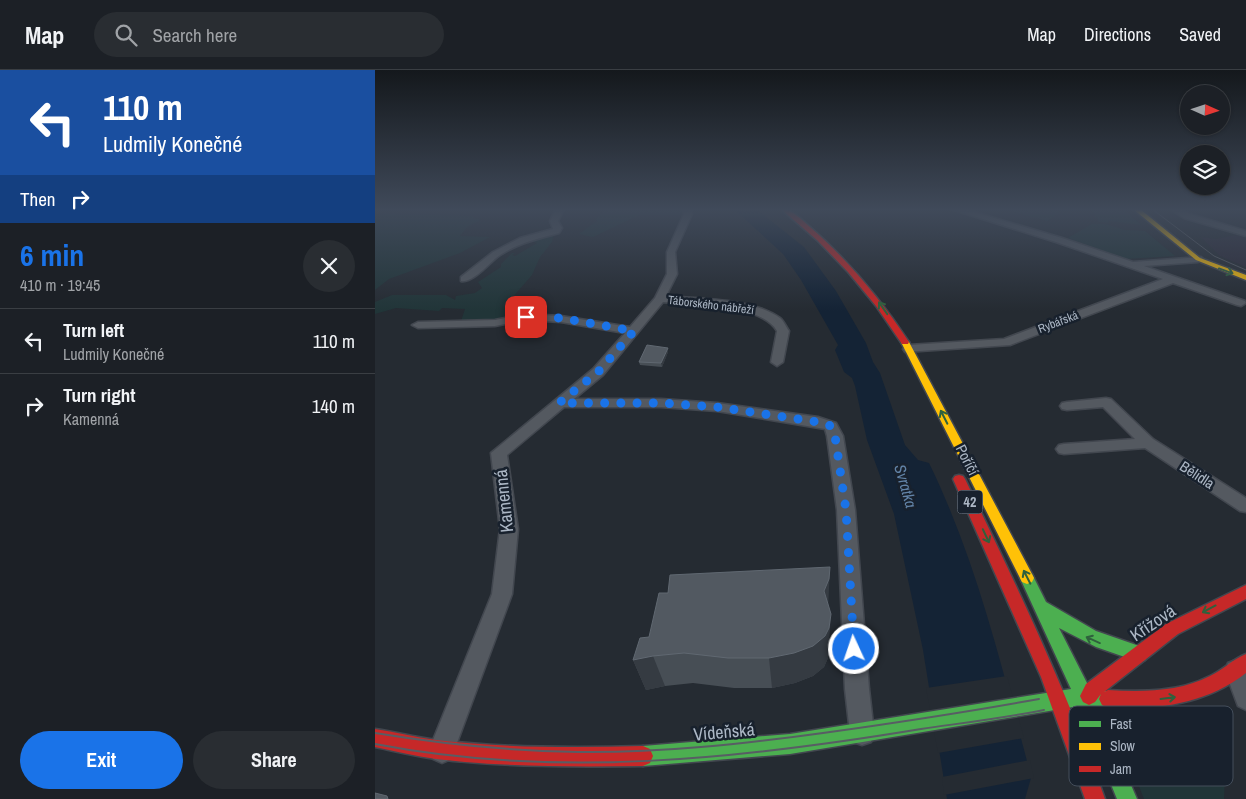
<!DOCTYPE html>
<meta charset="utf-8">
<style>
:root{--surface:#1c2026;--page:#292d32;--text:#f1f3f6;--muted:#a0a3a7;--line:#3a3e43;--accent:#1a73e8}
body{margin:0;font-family:"Archivo Narrow",sans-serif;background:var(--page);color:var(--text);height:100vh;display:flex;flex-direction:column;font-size:19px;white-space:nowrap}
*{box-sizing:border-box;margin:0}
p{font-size:16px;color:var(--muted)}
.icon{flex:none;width:28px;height:28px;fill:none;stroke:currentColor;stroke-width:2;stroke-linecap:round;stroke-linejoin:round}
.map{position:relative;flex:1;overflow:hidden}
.panel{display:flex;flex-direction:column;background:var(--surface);width:375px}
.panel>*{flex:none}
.hud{background:#1a4fa0;color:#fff;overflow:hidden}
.needle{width:32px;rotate:93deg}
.buttons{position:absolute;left:805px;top:15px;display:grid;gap:10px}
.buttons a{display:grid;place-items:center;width:50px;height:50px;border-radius:50%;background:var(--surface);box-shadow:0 1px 4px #0004,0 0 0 1px var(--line);font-size:25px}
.pin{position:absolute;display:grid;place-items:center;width:42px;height:42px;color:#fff;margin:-21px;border-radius:10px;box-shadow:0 2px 8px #0006}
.me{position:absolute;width:55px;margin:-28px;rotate:357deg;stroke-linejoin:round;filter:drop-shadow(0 0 4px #0008)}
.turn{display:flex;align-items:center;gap:18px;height:105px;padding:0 20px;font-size:22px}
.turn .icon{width:65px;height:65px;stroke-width:2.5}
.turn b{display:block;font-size:35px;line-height:42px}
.then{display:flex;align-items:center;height:48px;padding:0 20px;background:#0003;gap:10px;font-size:19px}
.round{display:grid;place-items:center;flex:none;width:52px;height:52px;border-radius:26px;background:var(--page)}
.summary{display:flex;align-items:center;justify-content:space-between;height:85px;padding:0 20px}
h1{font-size:30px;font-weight:700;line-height:38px;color:var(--accent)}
.primary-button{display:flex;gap:10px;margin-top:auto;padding:10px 20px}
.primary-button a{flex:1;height:58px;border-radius:30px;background:var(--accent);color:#fff;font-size:20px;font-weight:700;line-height:58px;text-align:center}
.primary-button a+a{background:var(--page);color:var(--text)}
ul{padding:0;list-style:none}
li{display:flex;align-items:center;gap:15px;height:65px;padding:0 20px;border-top:1px solid var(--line)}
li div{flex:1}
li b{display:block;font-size:19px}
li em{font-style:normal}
header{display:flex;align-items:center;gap:30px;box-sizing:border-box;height:70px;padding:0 25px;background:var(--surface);border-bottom:1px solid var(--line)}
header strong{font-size:24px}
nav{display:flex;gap:28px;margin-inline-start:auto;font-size:18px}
.search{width:350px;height:45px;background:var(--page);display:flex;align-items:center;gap:12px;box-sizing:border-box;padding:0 18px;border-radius:28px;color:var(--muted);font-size:19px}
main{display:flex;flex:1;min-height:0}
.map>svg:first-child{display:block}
</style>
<header>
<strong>Map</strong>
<div class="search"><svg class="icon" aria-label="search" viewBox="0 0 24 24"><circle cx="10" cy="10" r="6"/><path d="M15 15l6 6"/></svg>Search here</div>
<nav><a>Map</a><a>Directions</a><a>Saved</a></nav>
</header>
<main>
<section class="panel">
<div class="hud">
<div class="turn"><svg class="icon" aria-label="left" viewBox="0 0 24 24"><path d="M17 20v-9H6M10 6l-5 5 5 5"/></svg><div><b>110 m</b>Ludmily Konečné</div></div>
<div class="then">Then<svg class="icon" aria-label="right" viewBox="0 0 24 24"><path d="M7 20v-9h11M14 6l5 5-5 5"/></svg></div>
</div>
<div class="summary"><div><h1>6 min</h1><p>410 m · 19:45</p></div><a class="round"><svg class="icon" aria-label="close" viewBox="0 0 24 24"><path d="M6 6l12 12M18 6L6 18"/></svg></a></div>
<ul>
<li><svg class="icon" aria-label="left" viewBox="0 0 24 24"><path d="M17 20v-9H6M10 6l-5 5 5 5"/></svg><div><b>Turn left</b><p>Ludmily Konečné</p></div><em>110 m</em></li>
<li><svg class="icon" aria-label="right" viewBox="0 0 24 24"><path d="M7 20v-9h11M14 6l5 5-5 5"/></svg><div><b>Turn right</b><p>Kamenná</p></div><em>140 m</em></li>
</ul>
<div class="primary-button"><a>Exit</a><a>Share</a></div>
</section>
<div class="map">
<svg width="871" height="729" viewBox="0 0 871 729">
<rect width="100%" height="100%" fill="#252b32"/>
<path fill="#2b2a38" d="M861,165l10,3v29l-26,-11 -19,-19 15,2z"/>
<path fill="#213538" d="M230,139h79l-1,6h-44l-46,22 -14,-3 18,-13 -1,-2z
M628,139h54l3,4 -13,8z
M715,139h34l17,16 -32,-4 -1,2 -8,-1z
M13,144l85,2v2l6,1v2l-12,6 -7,9 30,1 -30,16 -71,26 -14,11v-75z
M717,154h13l20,6 20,1 30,25 -49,3 -58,-21z
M179,163l-2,9 -12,15 -8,18 -20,23 -6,11 11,7 -22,4 -34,1 4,-12 -23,-1 -3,3 -43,-3 -21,6v-12l17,-7h54l9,5 1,-4 19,-3 7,-5 -4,-6 23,-15v-3l11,-11h3l-3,2 3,1 22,-13 -11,-3z
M836,642l16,14 -3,73h-80l-23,-58 10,-3 3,-6 -3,-10 30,-4 2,4 19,-3 -1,-4z"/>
<path fill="#142335" d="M359,139h22l48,38 32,44 30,52 7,19 7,11 25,72 13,15 11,3c46,94 71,197 98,298l4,17 -6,21h-78l-24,-149 -29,-136 -27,-74 -12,-54 -3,-8 -8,-6 -9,-22 3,-5 -37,-65 -18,-26z"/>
<path fill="#252b32" d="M632,606l17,62 -86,15 -12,-65z
M655,690l4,18 -90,17 -2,-18z"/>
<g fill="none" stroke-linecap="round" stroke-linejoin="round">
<g stroke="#42474f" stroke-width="3">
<path id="street" d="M181,139h8l-6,12 4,7 -3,5c-22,6 -45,11 -63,25 -8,7 -24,25 -35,23v-4l32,-25 27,-14 33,-9 -3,-8z
M308,139h8l1,5 -17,38 2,22 -11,22c33,3 87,2 114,22 4,3 6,9 9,13l-6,31 -6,4 -6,-4 6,-31c-15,-27 -86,-27 -114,-29l-60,73 -29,24h87l56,4 101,14 18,6 7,13 12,74 14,179 5,44 -3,9 -9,3 -9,-3 -3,-9 -5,-44 -8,-179 -10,-74 -2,-7 -108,-18 -56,-4h-97l-57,48 11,74 -6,65 -61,165 -9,4 -9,-4 -4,-9 63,-156 8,-65 -9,-76 102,-84 32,-36 -64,-11 -35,-2 -31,6 -77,2 -6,-3 6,-3 77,-2 31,-6 35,2 69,11 25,-29 12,-24v-22l17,-38z
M576,139h13l98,29 71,24 68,-5 2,2 -5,3 -54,4 101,35 1,2 -5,3 -4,-1 -64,-22 -163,62 -105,7 -2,-3 2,-3 4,-1 95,-6 159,-60 -107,-37z
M795,139h10l10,5 56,17v5l-62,-18z
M731,328l5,1 42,40 93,59v14l-6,-1 -95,-63 -81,6 -5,-1 -3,-4 3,-4 5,-1 71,-5 -32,-32 -36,3 -5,-1 -2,-3 2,-3 5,-1z
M861,590l8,3 2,5v42l-8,-4 -13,-35 3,-8z"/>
</g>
<g stroke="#42474f" stroke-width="3">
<path id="fast" d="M652,502l5,2 14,28 50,29 49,17 2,6 -2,6 -6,2 -43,-15 -37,-19 30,59 25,6 3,6 -3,6 -6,3 -11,-2 40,93h-20l-38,-93 -289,48 -147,12 -7,-3 -3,-7 3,-7 7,-3 147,-12 281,-45 -51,-111 2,-4z"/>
</g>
<g stroke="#42474f" stroke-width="3">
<path id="slow" d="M758,139h7l60,49 46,17v5l-50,-20z
M530,269l4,3 123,232 2,4 -2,4 -5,2 -5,-2 -121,-240z"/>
</g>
<g stroke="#42474f" stroke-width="3">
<path id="jam" d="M406,139c11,0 21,11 29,18 39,34 71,73 99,115l-1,2h-6l-26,-38 -28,-34 -31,-32z
M584,405l4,1 2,3c51,105 101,210 140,320h-20l-44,-122 -88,-198 2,-3z
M871,515v14l-68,35 -74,58 4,-2c34,2 71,2 102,-14 13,-6 23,-17 36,-22v19c-40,31 -88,37 -138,35l-6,-3 -3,-6 2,-5 -6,8 -6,3 -6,-3 -3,-6 6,-12 80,-60z
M0,659c20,3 40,8 61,11 68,8 138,8 207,6l7,3 3,7 -3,7 -7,3c-69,1 -139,1 -207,-7 -21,-3 -41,-8 -61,-12z"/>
</g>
<use href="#street" fill="#545960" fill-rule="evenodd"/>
<use href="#fast" fill="#4caf50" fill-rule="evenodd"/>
<use href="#slow" fill="#ffc107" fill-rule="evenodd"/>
<use href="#jam" fill="#c62828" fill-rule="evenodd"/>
<path stroke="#585d64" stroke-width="1" d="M777,139l62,47 32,14"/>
<path stroke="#585d64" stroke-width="2" d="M0,663c67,11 135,18 203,19 82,1 164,-8 245,-19 72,-10 144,-21 216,-34
M0,674c181,35 365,15 546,-15 41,-6 82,-11 123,-19"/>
</g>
<path fill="#474e55" d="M293,282l-6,15 -22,-2 -1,-3z
M453,535l1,40 -1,13 -4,9 -11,9 -18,7 -23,5h-38l-41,-5 -28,3 -19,4 -13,-30 16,-23z"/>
<path fill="#353b42" d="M293,278v4l-6,15 -1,-4z
M455,497l-2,43 -4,-19z
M456,544l-3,44 -4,9 -11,9 -18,7 -23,5 -3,-30z
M278,586l12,30 -19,4 -13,-30z"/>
<path fill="#525961" stroke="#606871" d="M272,275l21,3 -7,15 -22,-1z
M455,497l-1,12 -5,12 7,23 -2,14 -4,8 -12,10 -19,7 -25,5h-41l-44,-5 -31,3 -20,4 7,-22 9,-1 10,-44h9l2,-18z
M0,723l12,3 1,3h-13z"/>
<defs><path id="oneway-shaft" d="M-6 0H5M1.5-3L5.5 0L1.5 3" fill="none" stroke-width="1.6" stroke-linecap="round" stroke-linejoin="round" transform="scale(1.25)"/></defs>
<g stroke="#2f613d">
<use href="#oneway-shaft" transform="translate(851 201) rotate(20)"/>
<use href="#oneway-shaft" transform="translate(508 238) rotate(-125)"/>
<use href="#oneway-shaft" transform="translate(569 347) rotate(-117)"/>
<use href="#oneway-shaft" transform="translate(611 466) rotate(65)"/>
<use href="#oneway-shaft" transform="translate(652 507) rotate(-117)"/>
<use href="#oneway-shaft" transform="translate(834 539) rotate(152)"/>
<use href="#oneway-shaft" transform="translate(718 570) rotate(-156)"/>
<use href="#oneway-shaft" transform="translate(793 628) rotate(-7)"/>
</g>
<linearGradient id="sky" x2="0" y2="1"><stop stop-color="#14181c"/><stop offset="0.58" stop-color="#404a5a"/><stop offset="1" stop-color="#404a5a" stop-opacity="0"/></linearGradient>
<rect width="871" height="241" fill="url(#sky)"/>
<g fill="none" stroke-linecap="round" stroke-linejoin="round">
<path stroke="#1a73e8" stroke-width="9" stroke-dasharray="0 16.2" d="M151,247l35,1 73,13 -36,41 -39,31h102l56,4 101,15 13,4 4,10 11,74 8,139"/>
</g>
<g text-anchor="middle" stroke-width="5" stroke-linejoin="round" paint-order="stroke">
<g font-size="12" fill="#acb7c5" stroke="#18212d">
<text transform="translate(336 235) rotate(7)" y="4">Táborského nábřeží</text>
<text transform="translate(683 252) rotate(-21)" y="4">Rybářská</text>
</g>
<rect fill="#18212d" stroke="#808a97" stroke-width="1" x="582.5" y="420.5" width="25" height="23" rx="4"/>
<g font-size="14" font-weight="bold" fill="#acb7c5">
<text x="595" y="437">42</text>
</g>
<g font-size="15" fill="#acb7c5" stroke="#18212d">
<text transform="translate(592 390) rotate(63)" y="5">Poříčí</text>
<text transform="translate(822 405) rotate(33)" y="5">Bělidla</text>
</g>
<g font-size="16" font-style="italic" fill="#6283a7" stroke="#18212d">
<text transform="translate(531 416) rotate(74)" y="6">Svratka</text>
</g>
<g font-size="18" fill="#acb7c5" stroke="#18212d">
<text transform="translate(129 431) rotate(-96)" y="6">Kamenná</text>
<text transform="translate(778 553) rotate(-34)" y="6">Křížová</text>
<text transform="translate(349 662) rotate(-5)" y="6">Vídeňská</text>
</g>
</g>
<rect x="694" y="636" width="164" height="80" rx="8" fill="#18212d" stroke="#444e5b" stroke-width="1"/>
<rect x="704" y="651" width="22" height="6" fill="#4caf50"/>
<rect x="704" y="673" width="22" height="7" fill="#ffc107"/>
<rect x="704" y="696" width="22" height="6" fill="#c62828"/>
<g font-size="14" fill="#acb7c5">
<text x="735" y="659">Fast</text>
<text x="735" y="681">Slow</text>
<text x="735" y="704">Jam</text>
</g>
</svg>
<div class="buttons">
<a><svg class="needle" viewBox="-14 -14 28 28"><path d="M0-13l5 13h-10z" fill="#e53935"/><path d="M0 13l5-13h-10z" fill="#a0a3a7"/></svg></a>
<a><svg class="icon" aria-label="layers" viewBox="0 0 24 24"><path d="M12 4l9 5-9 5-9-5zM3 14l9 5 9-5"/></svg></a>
</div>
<div class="pin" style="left:151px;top:247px;background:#d93025"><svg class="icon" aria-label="arrive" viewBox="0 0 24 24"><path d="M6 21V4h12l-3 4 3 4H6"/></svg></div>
<svg class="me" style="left:479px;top:579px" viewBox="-20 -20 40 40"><circle r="17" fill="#1a73e8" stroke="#fff" stroke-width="3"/><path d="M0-11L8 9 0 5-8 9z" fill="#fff"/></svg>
</div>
</main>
